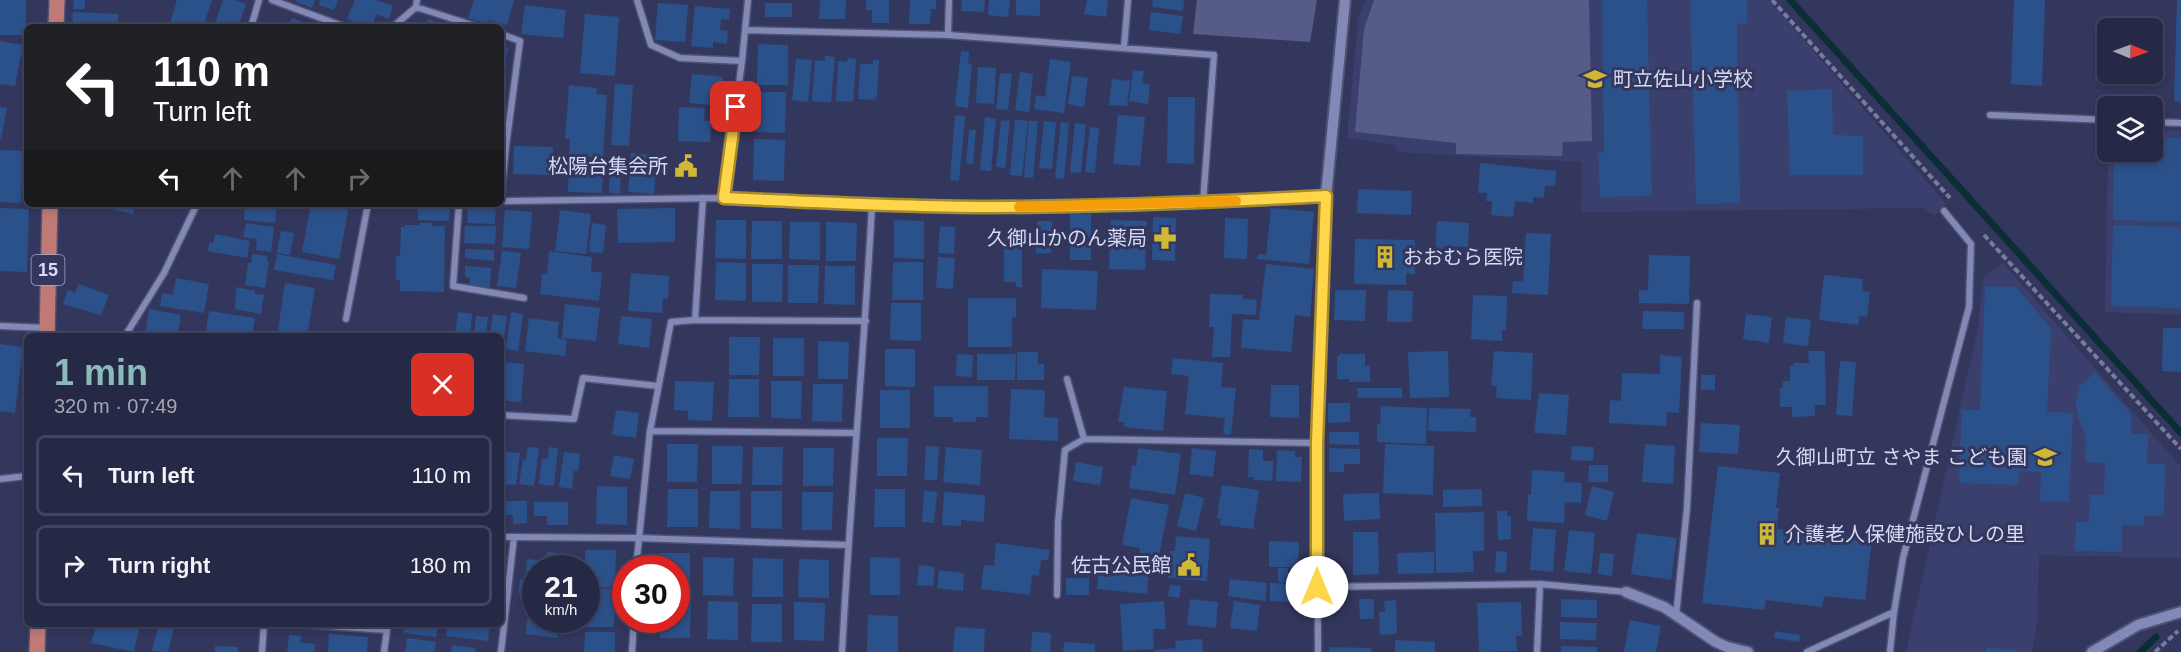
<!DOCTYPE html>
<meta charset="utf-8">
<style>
:root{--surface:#262946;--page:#2e314d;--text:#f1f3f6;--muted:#a4a6b3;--line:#42455f;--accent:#8bbbb9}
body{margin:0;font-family:Arial,"Noto Sans JP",sans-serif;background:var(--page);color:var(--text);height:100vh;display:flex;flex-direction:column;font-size:22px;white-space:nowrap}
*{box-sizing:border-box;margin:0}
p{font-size:20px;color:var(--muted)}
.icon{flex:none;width:33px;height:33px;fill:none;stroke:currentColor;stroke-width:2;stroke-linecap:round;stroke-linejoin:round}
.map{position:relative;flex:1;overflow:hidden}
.drawer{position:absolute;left:24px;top:333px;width:480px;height:294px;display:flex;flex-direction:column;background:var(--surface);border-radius:9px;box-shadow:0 3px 9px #0003,0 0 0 2px var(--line)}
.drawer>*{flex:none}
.top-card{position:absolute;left:24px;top:24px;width:480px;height:183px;border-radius:9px;box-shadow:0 3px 9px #0003,0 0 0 2px var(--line);background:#202124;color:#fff;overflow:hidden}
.needle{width:39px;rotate:91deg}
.controls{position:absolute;left:2097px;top:18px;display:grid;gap:12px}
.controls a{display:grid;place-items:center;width:66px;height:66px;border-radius:9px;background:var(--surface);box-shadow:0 3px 9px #0003,0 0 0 2px var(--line);font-size:30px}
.speed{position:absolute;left:522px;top:555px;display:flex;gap:12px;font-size:30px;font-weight:700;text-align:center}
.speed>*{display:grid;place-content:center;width:78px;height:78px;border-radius:50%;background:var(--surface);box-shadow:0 3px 9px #0003,0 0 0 2px var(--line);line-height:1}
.speed small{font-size:15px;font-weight:400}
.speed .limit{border:9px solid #d22;background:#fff;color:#111}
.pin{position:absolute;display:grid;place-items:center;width:51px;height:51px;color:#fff;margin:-26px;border-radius:12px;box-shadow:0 3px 9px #0006}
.me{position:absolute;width:66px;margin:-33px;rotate:0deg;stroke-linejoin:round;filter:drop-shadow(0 0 4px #0008)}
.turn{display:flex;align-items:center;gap:21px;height:126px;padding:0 30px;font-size:27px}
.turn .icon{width:78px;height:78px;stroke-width:2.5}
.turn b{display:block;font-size:42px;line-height:51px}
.lanes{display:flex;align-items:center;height:57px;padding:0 30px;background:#0003;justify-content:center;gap:30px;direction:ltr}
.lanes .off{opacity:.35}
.round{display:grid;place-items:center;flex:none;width:63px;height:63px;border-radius:9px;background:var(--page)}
.summary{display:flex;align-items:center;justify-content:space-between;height:102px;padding:0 30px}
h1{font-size:36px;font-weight:700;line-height:45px;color:var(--accent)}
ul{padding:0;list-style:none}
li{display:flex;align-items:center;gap:18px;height:81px;margin:0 12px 9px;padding:0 18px;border:3px solid var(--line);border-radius:9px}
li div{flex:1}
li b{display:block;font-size:22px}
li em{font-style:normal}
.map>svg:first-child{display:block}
</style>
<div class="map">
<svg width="2181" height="652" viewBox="0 0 2181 652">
<rect width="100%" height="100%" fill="#33375e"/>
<path fill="#3b3f6d" d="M1366,0h403l177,204 -12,12 -10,-8 -343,4 1,-50 -185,-10 -1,-7 -49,-7 11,-118z
M2153,130l28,1v184l-76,-3 3,-160h44z
M2003,263l178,204v91l-142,-3 -2,70 -5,27h-126l72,-325 6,-51z"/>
<path fill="#565c87" d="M1197,0h120l-7,42 -117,-8z
M1374,0h215l3,141 -29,1 -1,14 -106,-2v-11l-101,-11 9,-103z"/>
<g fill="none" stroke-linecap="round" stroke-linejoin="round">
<path stroke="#0b2e36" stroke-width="7" d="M1790,0l391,433
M2140,652l16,-15"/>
</g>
<path fill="#2b518a" d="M0,0h26v35h-26z
M74,0h11v9h-12z
M177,0h35l-9,27h-34z
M223,0h12l11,4 -8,23h-24z
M296,0h19l-3,8 -16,-6z
M320,0h18l-4,10 -15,-5z
M355,0h21l17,6 -4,13 -13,-5 -4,13h-4l-21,-8z
M474,0h40l-7,25 -18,-5 -1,4 -20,-6z
M820,0h26l-1,19h-26z
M866,0h23v23h-17v-13h-6z
M910,0h26v9h-5l-1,15h-21z
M962,0h23l-1,12 -23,-1z
M989,0h21l-2,17 -20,-2z
M1016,0h24v16l-24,-1z
M1087,0h21l-2,17 -22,-3z
M1153,0h31l-1,11 -31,-4z
M1602,0h45l5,196 -52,1 -2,-44 6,-1z
M1690,0h57v23l-10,1 3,179 -44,1z
M2014,0h31l-3,86 -31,-2z
M2177,0h4v102l-7,-1z
M658,3l30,2 -3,37 -30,-2z
M765,3h27v14h-27z
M525,5l41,5 -3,28 -42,-4z
M695,6l35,3 -1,11 -8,-1 -1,11 8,1 -1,13 -14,-2v6l-22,-2z
M73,12l45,2v13h-46z
M1151,12l32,4 -3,18 -31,-4z
M585,14l34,3 -4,59 -35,-3z
M292,18l24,9h-27z
M428,19l22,8h-25z
M0,41l23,4 -8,41 -15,-2z
M758,44l30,1v40h-31z
M501,46l7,2 -6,32 -1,-1z
M961,51l8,1 -1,11 4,1 -4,44 -13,-2z
M825,56l10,1 -4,46 -19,-2 3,-41 10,1z
M848,58l8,1 -3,43 -17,-1 2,-40 9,1z
M796,59l16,1 -4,42 -16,-2z
M1050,59l21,3 -7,51 -30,-4 2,-14 9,2z
M873,60h6l-2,37h-2v3l-17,-1 2,-35h13z
M978,67l18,1 -2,36 -18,-1z
M1133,70l11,1 -2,12 8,1 -2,20 -19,-3z
M1020,72l13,2 -4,38 -14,-2z
M1000,73l12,1 -4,36 -12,-1z
M692,74l31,3 -2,29 -32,-3z
M1072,76l16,2 -4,29 -16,-3z
M1112,79l18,2 -3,25 -18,-1z
M615,84l18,1 -4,61 -18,-1z
M569,85l28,3 -1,6 11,1 -4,63 -34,-3 1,-16h-5z
M1832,89l1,46 30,1v39h-73l-3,-84z
M756,92h30l-1,41 -30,-1z
M1168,97h27l-1,67 -27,-1z
M0,107l7,1 -6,31h-1z
M679,107l26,1 -1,13h7l-1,21 -32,-1z
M955,115l10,1 -6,65 -9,-1z
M1118,115l27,2 -5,49 -27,-2z
M985,117l11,2 -5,52 -11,-1z
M1015,119l13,2 -6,55 -12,-1z
M1001,120l9,1 -5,47 -9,-1z
M1029,121h9l-5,57 -9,-1z
M1044,121l12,1 -4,47 -13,-1z
M1061,122l8,1 -5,56 -9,-1z
M1075,123l11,1 -5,49 -11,-1z
M1090,127l9,1 -4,45 -10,-1z
M969,130h7l-3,34 -7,-1z
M2152,137l29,1v84l-68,-2 1,-68h38z
M754,139l31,1 -1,41 -31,-1z
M514,146l39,1 -1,28 -39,-1z
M0,150l22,1 -1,52 -21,-1z
M631,153l26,2 -3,39 -26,-2z
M610,158l18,1v11h-7l-1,24 -11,-1z
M569,163l34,1 -1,29 -34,-1z
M1480,163l76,8 -1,15h-10l-1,12 -11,-1v6l-18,-2 -2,16 -22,-2 1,-14h-6l1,-8h-9z
M1358,189l54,2 -1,24 -54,-2z
M87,204h48l-2,10z
M254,204h23l-2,19 -31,-3 1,-12 8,1z
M311,204l38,2 -10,53 -37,-7z
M434,205l16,1 -1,15 -31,-1v-12h16z
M484,206h12l-1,18 -28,-1 1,-16 16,1z
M0,208l29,1 -2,63 -27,-1z
M675,208v34l-57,1 -1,-34z
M1271,208l43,4 -5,52 -52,-5 1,-5 8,1z
M505,210l27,2 -3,37 -27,-2z
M560,210l31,4 -5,40 -31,-3z
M1070,214h21v46h-21z
M1153,217l23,1 -1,43 -23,-1z
M1225,218l23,1 -1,40 -23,-1z
M716,220h30v39l-31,-1z
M894,220l30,1v38l-30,-1z
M1111,220l36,1 -2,49 -36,-1z
M752,221h30v38h-31z
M1037,221h15l-1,32h-15z
M1437,221l32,2 -1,24 -25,-1v9h-8z
M790,222h30v38l-31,-1z
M826,222l31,1 -1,38h-30z
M246,223l28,4 -3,25 -15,-2 1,-11 -14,-2z
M420,223h12v3h13l-1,66 -44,-1v-11h-4v-24h4l1,-29h4v-2h15z
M592,223l14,2 -3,28 -14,-1z
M2113,225l68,2v81l-70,-2z
M465,226h31l-1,18 -31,-1z
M940,226l15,1 -1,27 -16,-1z
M281,231l13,2 -4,22 -13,-2z
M1526,233l25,1 -3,61 -36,-2 1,-12 10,1z
M215,234l35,7 -3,17 -39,-7 1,-8h4z
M1004,239h18v48h-6v-5h-12z
M1355,239l60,1v35l-9,-2v12l-52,-1z
M465,249l29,1v11l-29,-3z
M502,251l19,2 -5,35 -19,-2z
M549,251l43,6 -1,14 11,2 -3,28 -59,-7 2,-20h5z
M252,254l15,2v6h2l-4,26 -20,-3 3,-22h3z
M277,254l59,11 -3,15 -59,-10z
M1649,255l41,1 -1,48 -50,-1v-13h9z
M938,257l17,1 -2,31 -17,-1z
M716,262l30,1v38l-31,-1z
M893,262h30v38h-31z
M752,264h31l-1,38h-30z
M1266,264l48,5 -4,48 -15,-2 -4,37 -50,-4 2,-29 16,1z
M788,265h31l-1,38h-30z
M465,266l26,2 -1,19 -21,-1 1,-8 -5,-1z
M825,266h30v39l-31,-1z
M1042,269l56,2 -2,39 -55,-2z
M631,273l38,3 -1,23 -5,-1 -1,15 -34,-2z
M1824,275l39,4 -1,12 8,1 -3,25 -7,-1 -2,9 -39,-5z
M176,278l33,6 -5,29 -44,-7 2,-13 11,2z
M285,283l30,5 -8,48h-30z
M79,284l30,11 -8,20 -38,-11 5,-14 7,3z
M1985,286l31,1 35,41 -4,84 26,1 -4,89 -29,-1 1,-29 -22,-1 -1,14 -59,-2 3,-73h18z
M236,287l19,4v3l9,1 -3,19 -26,-5z
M1335,290h31l-1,31 -31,-1z
M1388,290l25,1 -1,31h-25z
M1210,294l33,1v4l14,1 -1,15 -24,-1 -2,43h-18l2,-30h-5z
M1473,295l34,1 -1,34h-4v11l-31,-2z
M968,298h48v19h-4v30h-44z
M891,303h30v38l-31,-1z
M565,304l35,4 -4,33 -34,-3z
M149,309l32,6 -4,21h-32z
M209,311l46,7 -3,18h-47z
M1643,311l41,1v17h-42z
M458,312l14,2 -2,22h-15z
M511,312l12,2 -5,37 -12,-2z
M493,314l14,2 -4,30h-2v-10h-11z
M1746,314l26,3 -3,26 -26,-4z
M476,316l12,1 -2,19h-12z
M621,316l31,3 -3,29 -31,-4z
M1786,317l25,3 -3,26 -25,-3z
M529,318l30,4 -2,16 10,2 -2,16 -40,-5z
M2163,328h18v44l-19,-1z
M729,337h31l-1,38h-30z
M773,338h31v38h-31z
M818,341l31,1 -1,37h-30z
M0,344l23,3 -8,66 -15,-2z
M885,349h30v38l-30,-1z
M1448,351l1,46 -39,1 -2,-46z
M1494,351l39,2 -2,47 -35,-2 1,-12h-6z
M1808,351h17l1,54h-11v11l-23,1v-10h-12v-19h3v-7h7v-15h4v-3h15z
M1017,352h21v12h6v16h-27z
M957,354l16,1 -1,22 -16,-1z
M977,354h39l-1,26h-38z
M1339,354h26v12l5,-1v17h-21v-3h-12v-23h2z
M1660,355l22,2 -3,56 -12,-1 -1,14 -57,-3 1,-23 11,1 1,-28 38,1z
M1173,358l50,5 -2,24 15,1 -5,47 -8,-1 2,-16 -40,-4 4,-38 -18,-2z
M1840,361l16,1 -4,54 -16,-1z
M501,362l23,2 -3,38 -20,-2z
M2095,372l36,42v20h17l-1,30h18l-1,52h-20v9h-22v27l-47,-1 1,-29h13l1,-27h14l1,-32 -20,-1 1,-26 -8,-18 -2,-16 4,-16z
M1701,375h14v15h-14z
M729,379h30v38h-31z
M675,381l39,1 -2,39 -24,-1v-9l-14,-1z
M771,381h31l-1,38 -30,-1z
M813,384h30l-1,38 -30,-1z
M1271,385h28v33l-29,-1z
M934,386h54v31h-12v5h-23v-5h-19z
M1124,387l43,4 -4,40 -39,-4v-5h-6z
M1357,388h45v10h-44z
M1011,389l34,1 -1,27 14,1v23l-49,-2z
M880,390h30v38h-30z
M1539,393l30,2 -3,40 -32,-2z
M1328,403h22v19l-22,1z
M1381,406l46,2 -1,36 -49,-2v-18h3z
M1429,408l42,1 -1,8h6v15l-48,-1z
M616,410l23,3 -3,25 -24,-3z
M1701,423l39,2 -2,29 -39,-2z
M1329,432h30v13l-30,-1z
M877,438h31l-1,38h-30z
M667,444h31l-1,38h-30z
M1385,444l49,2 -1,49 -50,-2z
M1645,444l30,2 -2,38 -31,-2z
M712,446h31l-1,38h-30z
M926,446l13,1 -2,33h-13z
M1572,446l22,1 -1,14 -22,-1z
M528,447l11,1 -5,38 -15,-2 4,-25 3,1z
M549,447l9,1 -4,38 -15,-2 3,-26 6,1z
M753,447h30l-1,38h-30z
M946,447l36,3 -2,35 -37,-3z
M803,448h31l-1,38h-30z
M1138,448l43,6 -6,41 -46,-7 3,-23 4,1z
M1192,448l24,3 -3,26 -24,-3z
M1329,448l31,1v15h-16v8h-15z
M1249,449l14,1v11h11l-2,20 -18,-1v-3h-6z
M1277,450l18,1v6h7l-1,25 -25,-1z
M505,452l15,1 -4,32 -14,-1z
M564,452l16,2 -2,17h-4l-2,18 -13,-2z
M614,455l20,4 -4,20 -20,-3z
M1076,462l27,5 -3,18 -27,-4z
M1589,465h19v17h-20z
M1718,466l62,7 -4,35h3l-2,21 95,10 -7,61 -41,-4 -2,11 -56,-7 -2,10 -62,-7z
M1532,470l33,2 -1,10 18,1 -1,20 -16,-1 -1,21 -37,-2 1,-26h3z
M1222,485l37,5 -6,39 -33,-4 1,-6 -4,-1z
M597,486l30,1v38l-31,-1z
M1592,486l22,6 -7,29 -22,-6z
M668,489h30v38h-31z
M875,489h30v38h-31z
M1482,489v17l-39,1v-17z
M710,491h30v38l-31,-1z
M751,491h31v38l-31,-1z
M924,491l13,1 -3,31 -12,-1z
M802,492h31l-1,38h-30z
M944,492l41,3 -1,27 -23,-2v6l-19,-1z
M1185,493l19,5 -8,33 -19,-5z
M1379,493l1,26 -36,2 -1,-27z
M1131,498l38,7 -12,62 -20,-3 3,-16 -18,-3z
M501,501h26v22l-14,1v-9h-12z
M534,502h34v23h-21v-9h-13z
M1497,511h10v5h4v23l-13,1z
M1484,512v39h-11l1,21 -38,1 -1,-60z
M1533,528l23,2 -3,42 -23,-2z
M1569,530l26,3 -4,41 -27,-3z
M1353,532h25l1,42 -26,1z
M1637,533l40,5 -6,42 -40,-6z
M1176,536l34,3 -3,42 -39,-3 2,-27h5z
M1269,541l30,1 -1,25h-29z
M996,543l54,7 -2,10h-7l-2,16 -7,-1 -2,20 -49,-6 3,-24 10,1z
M585,550h31l-1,38 -29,-1z
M1496,551l11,1 -1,21 -11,-1z
M547,552l18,2 -2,14h-27v27l-18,-2 2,-13h5l2,-21 19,2z
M1434,552v21l-36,1 -1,-21z
M660,553h30v38h-14v-23h-16z
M1600,553l14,1 -2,22 -14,-2z
M703,557l31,1 -1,38 -30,-1z
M870,557l30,1v37h-30z
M753,558l30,1v38h-31z
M799,559l30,1v38l-31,-1z
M919,565l16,2 -2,19 -16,-1z
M1099,566l50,5 -2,23 -50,-5z
M1278,568h10v15l-10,-1z
M939,570l25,3 -1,18 -26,-3z
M1066,578h23v17h-23z
M1230,579l37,4 -2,18 -37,-5z
M1270,583l24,1v18l-24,-1z
M1170,585l11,1 -2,12 -11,-2z
M586,589h29l-1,38h-30v-7h2z
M1190,599l28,3 -2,26 -29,-3z
M1359,599h15v20h-14z
M1561,599l36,1v18l-36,-1z
M676,600l15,1 -1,37h-30v-18h16z
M1396,600l1,34 -17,1 -1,-23h6l-1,-11z
M708,601l30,1v38l-31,-1z
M1164,601l2,28h-13l1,20 -31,2 -3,-47z
M1234,601l26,4 -3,26 -27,-3z
M794,602l31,1 -1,38 -30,-1z
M1521,602l1,34h-6l1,15 -38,1 -2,-49z
M752,604h30v38h-31z
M868,615l30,1v36h-31z
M527,619l33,4 -2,15 -32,-4z
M1630,620l31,6 -5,26h-32z
M1560,622l37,1 -1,17 -36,-1z
M100,624h40l-6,28 -43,-9 5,-18z
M159,624h16l-7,28 -16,-1z
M404,624h34l-2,13 -33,-4z
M448,624l42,2 -2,15 -42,-5z
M955,627l30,2 -1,23h-31z
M1775,631l25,4 -1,7 -25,-4z
M585,632h30v20h-31z
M1032,632l19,1 -1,19h-19z
M329,634l39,3 -1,15h-39z
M289,635l12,1 -1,6 15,2 -1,8h-27z
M407,638l29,4 -2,10h-29z
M1202,639l1,13h-48v-2l21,-2 -1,-7z
M1395,640l40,2v10h-40z
M1064,642l31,2v8h-32z
M452,645l24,3 -1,4h-24z
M215,646l23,1v5h-23z
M1561,646l36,1v5h-36z
M1329,647l43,1 -1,4h-42z
M1986,648l31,1v3h-31z"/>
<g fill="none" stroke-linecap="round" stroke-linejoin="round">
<g stroke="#4f5274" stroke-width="9">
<path id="minor" d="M272,0l73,27
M637,0l14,45 29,13 62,3
M416,7l62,20
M251,27l8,-27
M393,27l23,-20 1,-7
M745,30l203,5 266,20 -11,148
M501,34l19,7 -14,105 -5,53
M948,35l1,-35
M1124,47l4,-47
M1990,115l118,5
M2152,122l29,1
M724,198l18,-137 6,-61
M501,201l223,-3 148,7 116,2 215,-4 123,-7 -9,247 1,209
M459,204l-6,82 71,12
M346,319l22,-115
M695,320l171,1
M0,326l47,2
M125,336l39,-63 33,-69
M1067,379l17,60
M501,415l73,4 9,-41 75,8
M650,431l206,2
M0,479l27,-3
M501,537l137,1 210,7
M636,568l14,-137 21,-109 24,-2 8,-122
M1317,587l223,-3 86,8
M1057,595l1,-73 7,-72 19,-11 233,4
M1676,616l11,-108 10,-205
M298,624l89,6 1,-6
M262,652l2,-28
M384,652l3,-22
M501,652l13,-115
M632,652l2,-32
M842,652c8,-149 22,-298 30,-447
M1537,652l3,-68
M1807,652l87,-40
M1890,652l4,-40 9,-54 66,-251 2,-63 -27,-33"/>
</g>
<g stroke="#4f5274" stroke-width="14">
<path id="tertiary" d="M1326,196l19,-196
M1626,592l38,15 52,35 11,5 21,5
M2092,652l46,-27 43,-13"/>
</g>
<g stroke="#4f5274" stroke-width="18">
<path id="primary" d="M56,27l1,-27
M47,336l3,-132
M37,652l1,-28"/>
</g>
<path stroke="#777b9c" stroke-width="4" stroke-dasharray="6 3" stroke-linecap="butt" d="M1772,0l178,198
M1984,235l197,214
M2155,652l23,-21"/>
<use href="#minor" stroke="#8389b6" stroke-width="6"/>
<use href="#tertiary" stroke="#8389b6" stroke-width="10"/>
<use href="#primary" stroke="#bf7a75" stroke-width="15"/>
</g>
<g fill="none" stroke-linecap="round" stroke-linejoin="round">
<g stroke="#a68a30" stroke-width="15">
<path id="route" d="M736,107l-12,91c88,4 176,9 264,9 113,0 226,-5 338,-11l-9,247v144"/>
</g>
<use href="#route" stroke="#ffd54a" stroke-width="10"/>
<path stroke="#f59e0b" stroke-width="10" d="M1019,207l217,-6"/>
</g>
<defs>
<g id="school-bare" transform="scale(1.8)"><path d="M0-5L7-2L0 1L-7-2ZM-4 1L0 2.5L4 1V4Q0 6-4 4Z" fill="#d0b837" stroke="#33375e" stroke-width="2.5" paint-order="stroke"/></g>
<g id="civic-bare" transform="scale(1.8)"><path d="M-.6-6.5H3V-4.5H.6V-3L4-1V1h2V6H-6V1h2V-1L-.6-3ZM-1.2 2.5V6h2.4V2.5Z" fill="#d0b837" stroke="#33375e" stroke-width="2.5" paint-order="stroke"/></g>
<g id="pharmacy-bare" transform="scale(1.8)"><path d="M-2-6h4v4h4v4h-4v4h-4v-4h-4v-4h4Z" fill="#d0b837" stroke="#33375e" stroke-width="2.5" paint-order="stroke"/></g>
<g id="building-bare" transform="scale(1.8)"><path d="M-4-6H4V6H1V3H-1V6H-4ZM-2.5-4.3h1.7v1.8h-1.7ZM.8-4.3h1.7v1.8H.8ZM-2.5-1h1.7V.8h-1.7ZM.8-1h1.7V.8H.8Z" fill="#d0b837" stroke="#33375e" stroke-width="2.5" paint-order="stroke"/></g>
</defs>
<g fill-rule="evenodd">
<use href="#school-bare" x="1595" y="79"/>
<use href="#civic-bare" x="686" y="166"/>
<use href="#pharmacy-bare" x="1165" y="238"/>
<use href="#building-bare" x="1385" y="257"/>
<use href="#school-bare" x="2045" y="457"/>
<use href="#building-bare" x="1767" y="534"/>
<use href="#civic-bare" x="1189" y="565"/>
</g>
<g text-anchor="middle" stroke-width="6" stroke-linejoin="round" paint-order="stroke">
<rect fill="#33375e" stroke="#a5a9c6" stroke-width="1.5" x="31.5" y="255" width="33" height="30" rx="4.5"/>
<g font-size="18" font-weight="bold" fill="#d6daf3">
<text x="48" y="276">15</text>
</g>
<g font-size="20" fill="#d6daf3" stroke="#33375e" text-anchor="end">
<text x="1613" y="86" text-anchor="start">町立佐山小学校</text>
<text x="668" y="173">松陽台集会所</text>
<text x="1147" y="245">久御山かのん薬局</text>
<text x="1403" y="264" text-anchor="start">おおむら医院</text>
<text x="2027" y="464">久御山町立 さやま こども園</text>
<text x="1785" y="541" text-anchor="start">介護老人保健施設ひしの里</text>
<text x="1171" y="572">佐古公民館</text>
</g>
</g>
</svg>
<div class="controls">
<a><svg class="needle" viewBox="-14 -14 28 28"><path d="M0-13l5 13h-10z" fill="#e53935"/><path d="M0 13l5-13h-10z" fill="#a4a6b3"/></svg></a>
<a><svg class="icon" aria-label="layers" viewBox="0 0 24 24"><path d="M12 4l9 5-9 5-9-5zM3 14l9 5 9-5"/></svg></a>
</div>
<div class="speed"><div>21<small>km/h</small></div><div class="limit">30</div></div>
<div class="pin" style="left:736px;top:107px;background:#d93025"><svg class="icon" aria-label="arrive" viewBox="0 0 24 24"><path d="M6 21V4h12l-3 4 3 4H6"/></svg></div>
<svg class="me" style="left:1317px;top:587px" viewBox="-20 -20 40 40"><circle r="19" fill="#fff"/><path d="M0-13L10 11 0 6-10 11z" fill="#ffd54a"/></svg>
<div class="top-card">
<div class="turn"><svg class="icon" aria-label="left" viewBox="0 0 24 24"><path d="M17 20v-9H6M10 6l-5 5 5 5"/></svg><div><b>110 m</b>Turn left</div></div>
<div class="lanes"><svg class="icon" aria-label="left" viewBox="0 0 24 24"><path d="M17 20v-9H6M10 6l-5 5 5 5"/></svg><svg class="icon off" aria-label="ahead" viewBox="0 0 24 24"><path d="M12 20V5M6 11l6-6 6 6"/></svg><svg class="icon off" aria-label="ahead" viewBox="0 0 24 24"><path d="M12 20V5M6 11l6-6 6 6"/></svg><svg class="icon off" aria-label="right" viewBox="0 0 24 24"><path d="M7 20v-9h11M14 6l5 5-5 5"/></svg></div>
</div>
<section class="drawer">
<div class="summary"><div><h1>1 min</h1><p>320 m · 07:49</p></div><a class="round" style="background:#d93025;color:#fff"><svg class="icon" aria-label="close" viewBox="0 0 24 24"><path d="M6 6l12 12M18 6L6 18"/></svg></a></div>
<ul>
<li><svg class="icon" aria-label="left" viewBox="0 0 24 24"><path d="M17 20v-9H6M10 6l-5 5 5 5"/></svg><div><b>Turn left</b></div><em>110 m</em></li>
<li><svg class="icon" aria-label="right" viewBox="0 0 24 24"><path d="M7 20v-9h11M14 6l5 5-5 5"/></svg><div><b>Turn right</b></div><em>180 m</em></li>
</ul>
</section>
</div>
